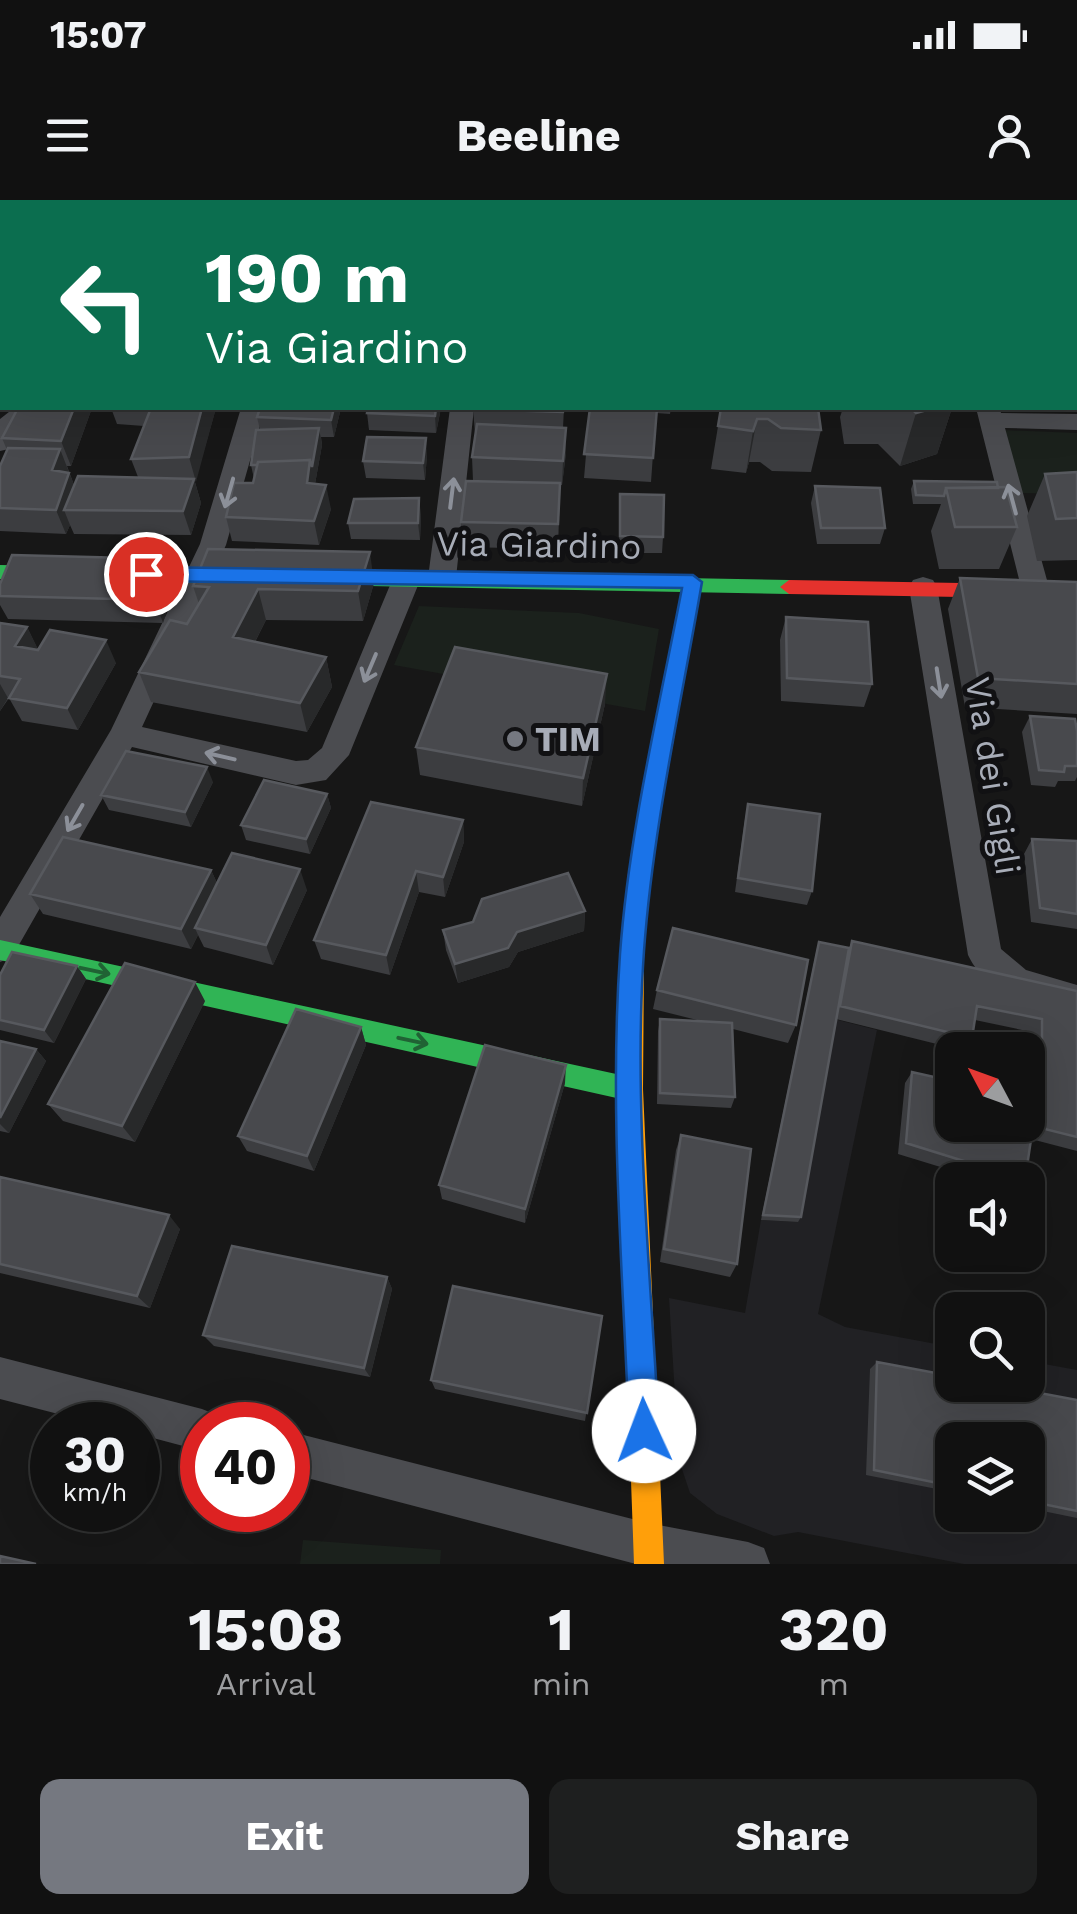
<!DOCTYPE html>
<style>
:root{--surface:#111;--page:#1e1f1f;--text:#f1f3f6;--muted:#9c9d9f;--line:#303131;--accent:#757880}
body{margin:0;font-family:"Work Sans",sans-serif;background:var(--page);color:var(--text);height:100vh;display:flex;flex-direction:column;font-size:38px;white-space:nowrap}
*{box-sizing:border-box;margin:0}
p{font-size:32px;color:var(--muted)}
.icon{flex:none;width:55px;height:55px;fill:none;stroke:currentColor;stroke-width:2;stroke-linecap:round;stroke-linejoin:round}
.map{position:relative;height:1364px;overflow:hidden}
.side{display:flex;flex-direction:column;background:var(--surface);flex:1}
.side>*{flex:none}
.hud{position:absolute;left:0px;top:0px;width:1078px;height:210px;box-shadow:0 10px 40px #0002,0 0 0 2px var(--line);background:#0b6e4f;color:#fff;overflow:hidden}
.needle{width:65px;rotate:311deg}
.tools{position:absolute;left:935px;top:832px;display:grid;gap:20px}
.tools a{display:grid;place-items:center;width:110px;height:110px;border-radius:20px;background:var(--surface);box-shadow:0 10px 40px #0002,0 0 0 2px var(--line);font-size:50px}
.speed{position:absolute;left:30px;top:1202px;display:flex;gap:20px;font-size:50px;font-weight:700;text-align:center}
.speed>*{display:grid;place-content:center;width:130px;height:130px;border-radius:50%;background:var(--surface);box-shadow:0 10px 40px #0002,0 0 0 2px var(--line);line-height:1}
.speed small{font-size:25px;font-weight:400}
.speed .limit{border:15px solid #d22;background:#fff;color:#111}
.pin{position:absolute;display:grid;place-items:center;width:85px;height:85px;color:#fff;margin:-42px;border:5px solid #fff;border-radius:50%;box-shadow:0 2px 10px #0007}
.me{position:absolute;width:110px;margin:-55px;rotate:358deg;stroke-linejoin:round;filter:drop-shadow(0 0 8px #0008)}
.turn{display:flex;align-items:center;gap:35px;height:210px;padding:0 40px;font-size:45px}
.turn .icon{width:130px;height:130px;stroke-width:2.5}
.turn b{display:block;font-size:70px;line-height:85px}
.eta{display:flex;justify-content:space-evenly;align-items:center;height:170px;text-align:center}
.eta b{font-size:60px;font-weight:700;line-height:70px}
.button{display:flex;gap:20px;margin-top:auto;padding:20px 40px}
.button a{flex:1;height:115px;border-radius:20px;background:var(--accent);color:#fff;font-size:40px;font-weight:700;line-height:115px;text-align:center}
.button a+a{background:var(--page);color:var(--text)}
.status{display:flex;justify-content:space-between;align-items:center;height:70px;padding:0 50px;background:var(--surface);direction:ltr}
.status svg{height:28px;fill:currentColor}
header{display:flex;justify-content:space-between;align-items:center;height:130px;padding:0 40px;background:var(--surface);font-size:45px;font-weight:700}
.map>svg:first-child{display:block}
</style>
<div class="status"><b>15:07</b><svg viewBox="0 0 49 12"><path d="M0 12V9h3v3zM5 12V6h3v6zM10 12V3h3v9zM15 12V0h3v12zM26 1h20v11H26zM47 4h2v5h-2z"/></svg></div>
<header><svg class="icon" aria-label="menu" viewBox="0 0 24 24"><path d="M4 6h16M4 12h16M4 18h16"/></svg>Beeline<svg class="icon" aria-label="person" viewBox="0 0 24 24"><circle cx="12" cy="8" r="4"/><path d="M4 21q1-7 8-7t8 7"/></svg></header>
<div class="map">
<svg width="1077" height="1364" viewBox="0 0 1077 1364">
<rect width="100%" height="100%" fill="#171717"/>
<path fill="#212124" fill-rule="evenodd" d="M834,819l43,11 -59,284 27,13 107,20v38h76v-24l49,9v194h-113l-166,-32 -24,4 -57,-22 -27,-21 -11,-33 -10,-162 76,15 16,-93 36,2zM952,1240h76v75h-76z"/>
<path fill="#1b211c" d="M1002,230l75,3v61l-57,-1z
M419,406l160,7 80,16 -14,82 -251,-46z
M303,1340l138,10 -1,14h-140z"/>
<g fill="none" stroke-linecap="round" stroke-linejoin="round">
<path stroke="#4d4e52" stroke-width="5" stroke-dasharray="4 5" stroke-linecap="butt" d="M757,0l5,2"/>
<path fill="#4b4c50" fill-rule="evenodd" d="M860,0h82l-83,2z
M0,5h2v12h-2z
M14,208h27l-21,18 -11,23 -9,2v-32z
M241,208h24l-39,137 -84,182 154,34 12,-1 14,-12 71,-170 4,-7h20l4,7 -72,177 -23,25 -30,5 -164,-38 -120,210 -12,5v-45l111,-187 89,-186z
M450,208h24l-18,170 -4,7h-20l-4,-7z
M976,208h24l1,5 76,1v16l-72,-2 45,163 -4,7h-20l-4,-7z
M923,377l10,3 4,7 64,362 25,21 51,15v30c-41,-9 -89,-18 -109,-60l-59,-368 4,-7z
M0,1157l202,52 15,6 4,10h-19v26l-64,-17v-9h-37l-101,-26z
M288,1231l360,92 100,19 16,6 6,16h-134l-348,-91z"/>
<path fill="#30b455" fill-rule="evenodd" d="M0,365l789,15 9,7 -9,7 -789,-15z
M0,740l630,137 9,4 4,8 -4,8 -9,4 -630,-141z"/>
<path fill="#ff9f0a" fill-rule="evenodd" d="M632,748l8,3 4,7 -1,131 21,475h-30l-17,-475 3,-131 4,-7z"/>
<path fill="#e5322d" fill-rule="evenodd" d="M693,375l9,7 -52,291 -6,85 -4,7 -8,3 -8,-3 -4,-7 8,-85 56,-291z
M789,380l288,5v14l-288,-5 -9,-7z"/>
</g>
<path fill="#3c3d40" d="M173,0h222l1,2h-223z
M449,0h256v2h-256z
M988,0h89l-2,2h-88z
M1075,71h2v66h-2z
M92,208l-21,58h-4l7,19 64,-8 -7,-18 13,-33 -27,-2 -6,-16h105l-21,74 6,21 -10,32 -117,-1 -4,-9 -4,9 -66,-3v-65l7,-16 -5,-12z
M341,208l-7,29h-13l1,8 -7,39 16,25 -12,36 -87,-4 -6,-24 27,-34 1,-4 -3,-14 9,-35 -3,-13z
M441,208l-5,25 -67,-3 -2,-17z
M473,208h91l-1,20h3v25l-4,32h-2l-2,64 -95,-2 -2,-25 12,-41 -1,-24 3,-23z
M590,208h81l-1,6 -14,-1 -5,69 -67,-4z
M721,208h102l-1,4 -4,-1 3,19 -10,42 -39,-1 -12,-9h-11l-3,11 -35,-4z
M843,208h109l-15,46 -37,12 -22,-22h-34l-4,-27z
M427,255l-2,25 -59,-2 -3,-17z
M1077,272v88l-40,1 -10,-45 18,-42z
M914,281l83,1 20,45 -18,42h-60l-8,-38 10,-27h-28l-2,-15z
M815,286l70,42 -5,16h-63l-6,-41z
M620,294l43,43 -1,16h-43z
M421,314l-1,26 -69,-1 -3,-16z
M167,359l8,24 -12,40 -155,-4 -8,-14v-21z
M960,378l117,4v132l-112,-7 -17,-98z
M374,383l-11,38 -97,-1 -11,22 71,15 6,30 -25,45 -156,-30 -12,-30 48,-48 12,-20 -6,-18z
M786,417l86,67 -8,23 -83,-6 -1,-61z
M0,423l27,4 11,23 78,13 -38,67 -56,-9 -13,-23 -9,13z
M605,504l-23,102 -162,-31 -4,-28z
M1030,516l47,15v46l-2,4h-17l-3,6 -24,-2 -9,-53z
M213,582l-22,45 -82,-17 -8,-15z
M327,594l4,14 -21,46 -64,-14 -5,-15z
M748,604l64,87 -5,14 -72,-13 10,-73z
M463,620l1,22 -19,55 -26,-5 -29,83 -69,-16 -7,-19z
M1032,639l45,2v88l-46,-7 -7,-68z
M211,670l6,13 90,7 -34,75 -69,-18 -6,-12 -7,14 -148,-35 -13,-20z
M585,711l-1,20 -66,21 -9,15 -51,16 -12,-33 -3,-20 30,-8z
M852,741l225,50v160l-46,-12 -6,41h-42l-85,-26 7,-71 7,-11 119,27 1,-67 -57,-12 -3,18 -8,12h-3l-125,-31 -35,198 -3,5 -37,-2 56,-272 2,-6 30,6z
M77,766l9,13 -32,64 -54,-13v-55z
M657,790l139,35 -8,18 -55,-14 2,68 -4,11 -74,-4 1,-73 2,-12 41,2 -48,-12z
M205,801l-70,141 -72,-21 -15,-17z
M361,827l5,18 -52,126 -67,-20 -9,-15z
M0,841l36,8 10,12 -37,72 -9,-2z
M565,883l-40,140 -83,-24 -3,-14z
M681,935l56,129 -7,13 -70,-15 16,-112z
M0,977l180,52 -30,79 -150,-35z
M387,1077l5,12 -22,88 -156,-31 -11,-11z
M602,1116l-17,105 -150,-32 -4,-9z
M877,1162l200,38v118l-49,-10v-68h-76v52l-86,-17 4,-106z"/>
<path fill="#28292a" d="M1049,0h28v30l-2,1v-29h-35z
M74,208h18l-21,58 -10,-25z
M202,208h14l-20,74 -7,-25z
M334,208h7l-7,29 -3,-17z
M436,208h5l-5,25 -1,-17z
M934,208h18l-15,46 -37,12 16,-53z
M757,219l-8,43 -3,11 7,-42z
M319,228l3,17 -7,39 -8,-1 3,-23z
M566,228v25l-4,32 1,-24z
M426,238l1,17 -2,25 -2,-17z
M60,249l19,49 -15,12 6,15 -4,9 -10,-24 -4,-40z
M194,279l7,24 -10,32 -8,-24z
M326,285l5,24 -12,36 -5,-24z
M419,298l2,16 -1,26 -2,-17z
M370,352l4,31 -11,38 -5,-30z
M167,359l8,24 -12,40 -8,-23z
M258,389l8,31 -24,47 -9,-30z
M27,427l12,24 -24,-5z
M106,440l10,23 -38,67 -11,-22z
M326,457l6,30 -25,45 -7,-29z
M607,474l-2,30 -23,102 1,-28z
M0,484l8,14 -8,13z
M207,567l6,15 -22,45 -6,-15z
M327,594l4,14 -21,46 -4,-15z
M463,620l1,22 -19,55 -2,-20z
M300,669l7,21 -34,75 -7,-20z
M211,670l9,20 -25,38 3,7 -7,14 -10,-20z
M416,671l3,21 -29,83 -4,-20z
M585,711l-1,20 -66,21 -9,15 -51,16 -3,-19 62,-32z
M77,766l9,13 -32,64 -10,-13z
M195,782l10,19 -70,141 -13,-16z
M361,827l5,18 -52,126 -7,-15z
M36,849l10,12 -37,72 -9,-9v-6z
M566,865l-1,18 -40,140v-14z
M169,1015l11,14 -30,79 -13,-12z
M387,1077l5,12 -22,88 -6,-9z"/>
<path fill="#48494d" stroke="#57595e" stroke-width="2.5" d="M173,0h45v2h-45z
M351,0h41v2h-41z
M450,0h46v2h-46z
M823,0h83l1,2h-84z
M1009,0h40l-9,2h-27z
M1075,71h2v23h-2z
M18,208h56l-13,33 -59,-3z
M151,208h51l-13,49 -58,2z
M260,208h74l-3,12 -74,-3z
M368,208h68l-1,8 -68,-3z
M473,208h91l-1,4 -90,-3z
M590,208h67l-4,50 -69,-4z
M721,208h97l3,22 -40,-2 -13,-9h-11l-4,12 -35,-5z
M911,208h23l-18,5z
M477,224l89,4 -3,33 -91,-4z
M319,228l-7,39 -2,-7 -52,2 -1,3h-6l5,-35z
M367,237l59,1 -3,25 -60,-2z
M8,248l52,1 -8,21 17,3 -13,37 -56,-2v-42z
M310,260l-3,23 19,2 -12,36 -88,-4 8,-34h19l5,-21z
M1077,272v46l-21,1 -11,-45z
M78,276l116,3 -11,32 -119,-1z
M466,281l94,2 -2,41 -97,-2z
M914,281l83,1 1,6h-52l-2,8 -28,-1z
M815,286l65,2 5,40h-64z
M1006,287l11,40h-62l-9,-39z
M620,294l44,1 -1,42 -43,-1z
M419,298l-1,25h-70l6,-24z
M208,349l162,3 -12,39 -100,-2 -25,48 93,20 -26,46 -161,-31 31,-52 17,4 22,-37 -16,-1z
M12,355l155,4 -12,41 -155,-4v-12z
M960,378l117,4v102l-99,-6z
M786,417l82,5 4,62 -85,-6z
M0,423l27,4 -12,19 23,4 12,-20 56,10 -39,68 -58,-10 11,-19 -20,-3z
M455,447l152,27 -24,104 -167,-31z
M1030,516l45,3 2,12v35h-12l-1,6 -25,-2z
M126,551l81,16 -22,45 -84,-17z
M264,580l63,14 -21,45 -65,-14z
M371,602l92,18 -20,57 -27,-6 -30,84 -72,-15z
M748,604l72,10 -8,77 -74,-13z
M63,637l148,33 -30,59 -151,-35z
M1032,639l45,2v73l-37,-6z
M232,653l68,16 -34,76 -71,-17z
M568,673l17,38 -68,21 -9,16 -53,16 -12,-34 30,-8 9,-23z
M673,728l135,32 -12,65 -139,-35z
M852,741l225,50v146l-44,-11 -8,54 -119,-37 6,-71 40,9v44h76v-27l14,3v-82l-65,-13 -5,32 -132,-32z
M819,742l30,6 -48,269 -38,-2z
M12,752l65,14 -33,64 -44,-10v-45z
M125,763l70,19 -73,144 -74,-22z
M296,809l65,18 -54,129 -69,-20z
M660,819l72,4 3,74 -75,-4z
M0,841l36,8 -36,69z
M485,845l81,20 -41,144 -86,-24z
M681,935l70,14 -14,115 -73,-15z
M0,977l169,38 -32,81 -137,-32z
M232,1046l155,31 -23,91 -161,-33z
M453,1086l149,30 -15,97 -156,-33z
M877,1162l75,14v9h45l80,15v111l-49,-10v-61h-76v46l-78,-16z
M0,1356l36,8h-36z"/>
<defs><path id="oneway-shaft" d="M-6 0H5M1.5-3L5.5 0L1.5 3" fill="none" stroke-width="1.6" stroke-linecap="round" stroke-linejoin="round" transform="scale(2.5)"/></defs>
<g stroke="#8c9099">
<use href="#oneway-shaft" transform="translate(229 293) rotate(106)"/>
<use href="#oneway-shaft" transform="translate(452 293) rotate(-83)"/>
<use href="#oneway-shaft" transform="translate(1012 299) rotate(-105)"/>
<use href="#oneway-shaft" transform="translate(370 468) rotate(113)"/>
<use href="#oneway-shaft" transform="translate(939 483) rotate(81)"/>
<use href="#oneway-shaft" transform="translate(220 556) rotate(-167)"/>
<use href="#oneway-shaft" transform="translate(75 618) rotate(120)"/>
</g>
<g stroke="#206234">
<use href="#oneway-shaft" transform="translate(95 771) rotate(12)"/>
<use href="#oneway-shaft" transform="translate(413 841) rotate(12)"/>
</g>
<path fill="#1a73e8" stroke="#114b97" stroke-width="2.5" d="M146,367l547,8 9,7c-21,122 -49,245 -58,369 -11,155 7,324 15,480l-5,10 -10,5 -11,-5 -4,-10c-6,-158 -20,-319 -9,-477 9,-123 39,-245 62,-366l-536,-7 -9,-7z"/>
<circle fill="#757880" stroke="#111113" stroke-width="4" cx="515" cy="539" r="10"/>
<g text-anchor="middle" stroke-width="10" stroke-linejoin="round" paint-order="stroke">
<g font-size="35" fill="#a8adb8" stroke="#111113">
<text transform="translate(539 345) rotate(1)" y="12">Via Giardino</text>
<text transform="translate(993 576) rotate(81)" y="12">Via dei Gigli</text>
</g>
<g font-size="35" font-weight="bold" fill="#a8adb8" stroke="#111113" text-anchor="start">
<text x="535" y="551">TIM</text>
</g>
</g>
</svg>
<div class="tools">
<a><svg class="needle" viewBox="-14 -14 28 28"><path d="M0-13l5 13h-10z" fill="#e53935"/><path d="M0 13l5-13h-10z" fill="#9c9d9f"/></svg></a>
<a><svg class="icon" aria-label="sound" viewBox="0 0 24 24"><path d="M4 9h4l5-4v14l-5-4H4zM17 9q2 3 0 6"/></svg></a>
<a><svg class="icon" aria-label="search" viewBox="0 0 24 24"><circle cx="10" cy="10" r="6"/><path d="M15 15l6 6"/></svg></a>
<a><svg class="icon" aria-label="layers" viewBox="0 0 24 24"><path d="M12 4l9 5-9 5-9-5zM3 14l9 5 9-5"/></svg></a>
</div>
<div class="speed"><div>30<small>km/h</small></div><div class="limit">40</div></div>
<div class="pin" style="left:146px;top:374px;background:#d93025"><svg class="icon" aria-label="arrive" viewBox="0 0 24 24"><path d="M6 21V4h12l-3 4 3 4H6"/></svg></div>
<svg class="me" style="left:644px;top:1231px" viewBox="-20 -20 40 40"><circle r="19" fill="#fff"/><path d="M0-13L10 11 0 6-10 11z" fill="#1a73e8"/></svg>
<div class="hud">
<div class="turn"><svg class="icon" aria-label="left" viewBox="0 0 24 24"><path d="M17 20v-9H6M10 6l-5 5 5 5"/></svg><div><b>190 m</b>Via Giardino</div></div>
</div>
</div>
<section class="side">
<div class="eta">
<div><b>15:08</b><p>Arrival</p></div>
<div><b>1</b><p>min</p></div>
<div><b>320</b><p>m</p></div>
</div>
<div class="button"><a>Exit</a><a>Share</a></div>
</section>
